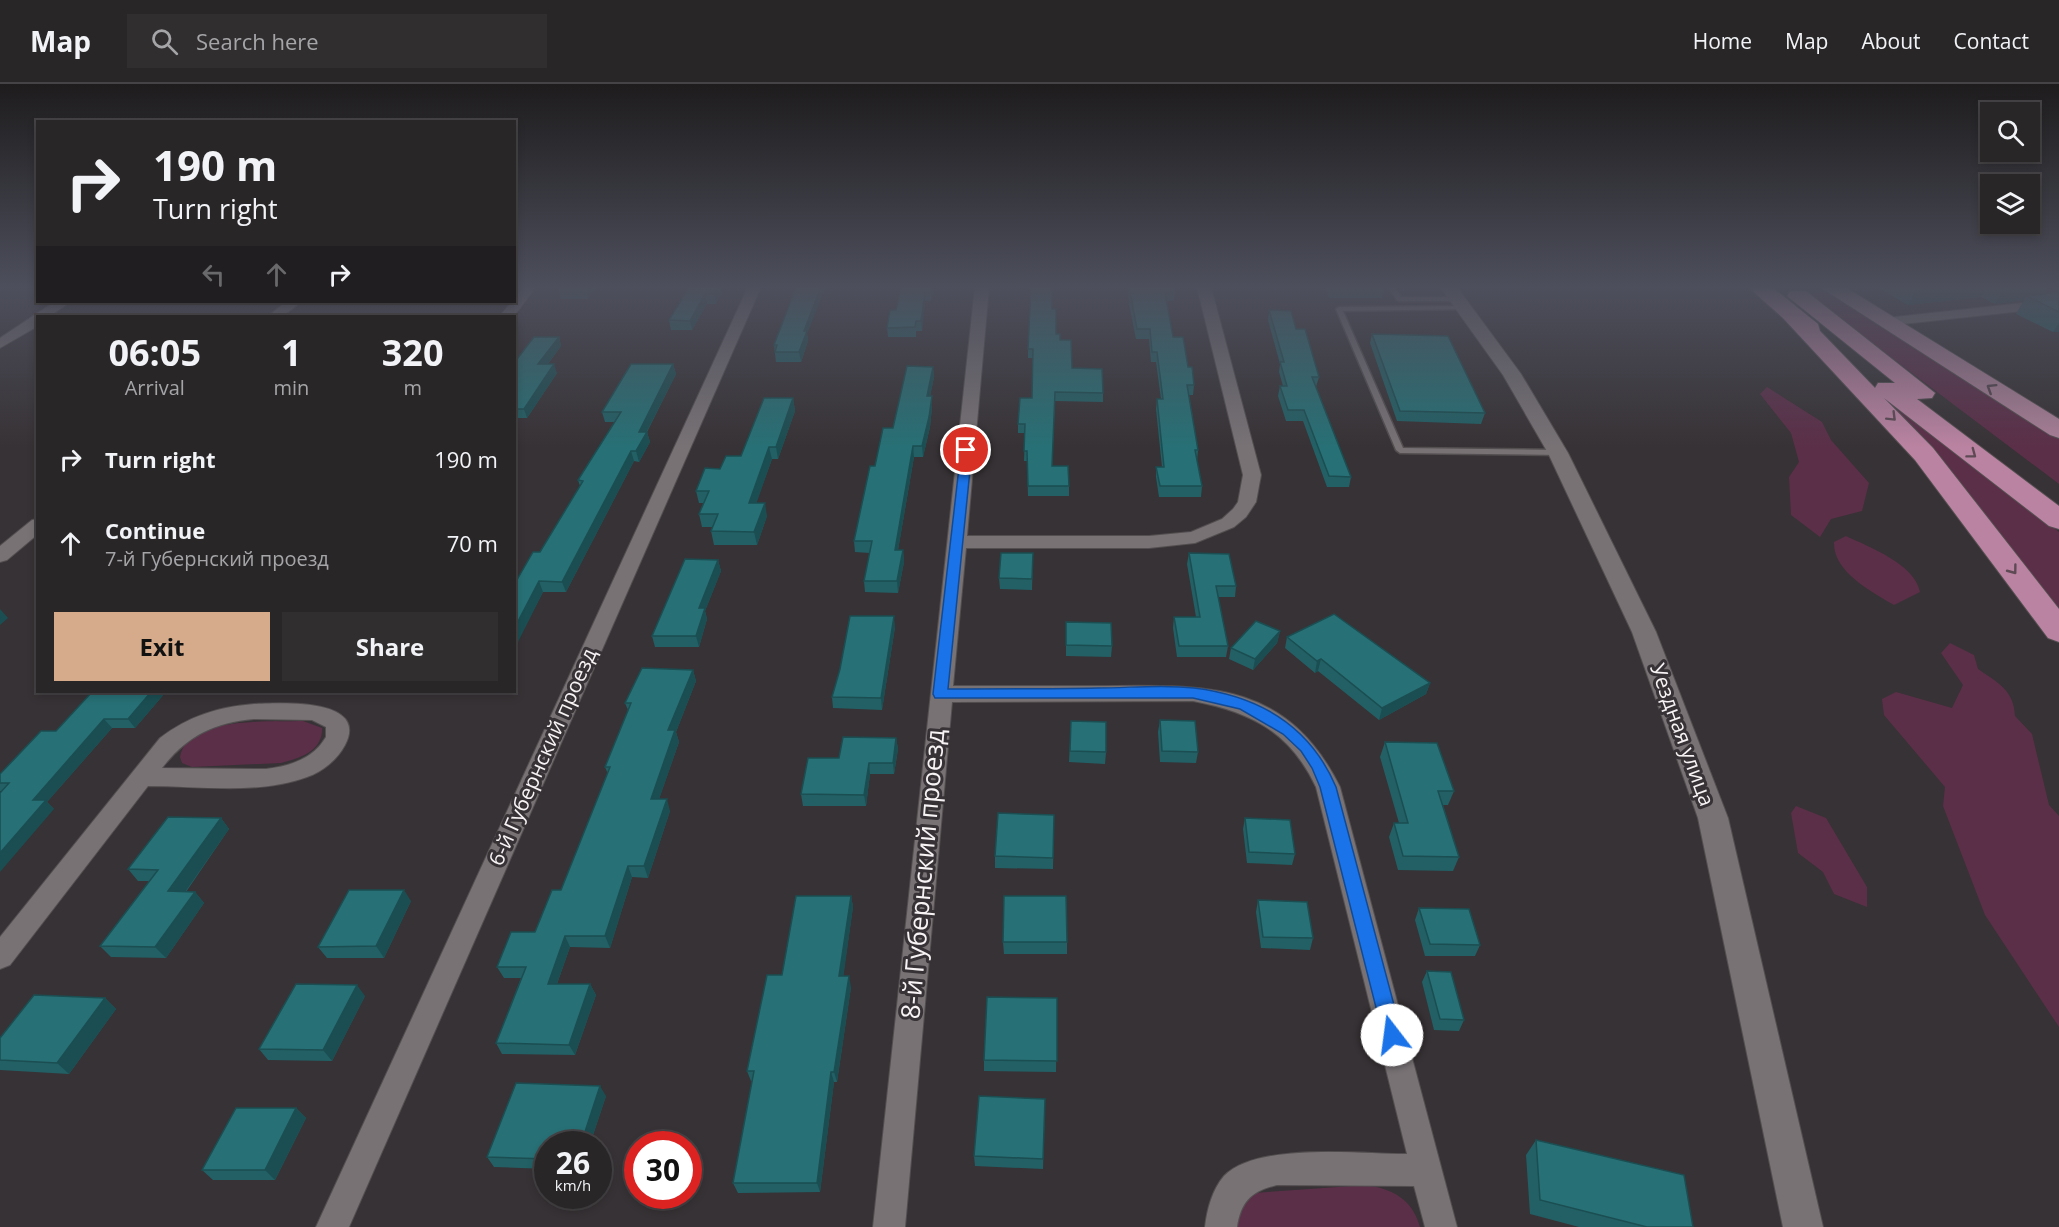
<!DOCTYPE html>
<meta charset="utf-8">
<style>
:root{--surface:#292628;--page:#312e30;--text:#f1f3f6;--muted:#a5a5a8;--line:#454345;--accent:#d6ab8b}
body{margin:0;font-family:"Open Sans",sans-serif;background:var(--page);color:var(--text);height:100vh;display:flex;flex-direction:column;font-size:22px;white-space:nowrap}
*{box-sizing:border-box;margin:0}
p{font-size:20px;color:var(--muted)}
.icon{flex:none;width:33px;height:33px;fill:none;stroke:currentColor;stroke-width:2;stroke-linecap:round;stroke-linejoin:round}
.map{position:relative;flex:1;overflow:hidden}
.side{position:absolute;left:36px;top:231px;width:480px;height:378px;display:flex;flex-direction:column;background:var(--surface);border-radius:0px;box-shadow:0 3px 9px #0003,0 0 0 2px var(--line)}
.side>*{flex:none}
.banner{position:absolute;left:36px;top:36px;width:480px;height:183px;border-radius:0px;box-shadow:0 3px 9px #0003,0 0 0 2px var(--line);background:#292628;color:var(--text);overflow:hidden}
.controls{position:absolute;left:1980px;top:18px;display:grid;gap:12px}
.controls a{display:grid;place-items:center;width:60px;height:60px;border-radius:0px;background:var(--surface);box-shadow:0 3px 9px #0003,0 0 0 2px var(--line);font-size:30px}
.speed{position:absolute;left:534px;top:1047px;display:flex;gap:12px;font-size:30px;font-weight:700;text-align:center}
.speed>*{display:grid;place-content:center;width:78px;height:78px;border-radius:50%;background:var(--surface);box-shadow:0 3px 9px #0003,0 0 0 2px var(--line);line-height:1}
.speed small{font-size:15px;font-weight:400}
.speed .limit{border:9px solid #d22;background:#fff;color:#111}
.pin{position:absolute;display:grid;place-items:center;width:51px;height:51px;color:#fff;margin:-26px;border:3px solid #fff;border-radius:50%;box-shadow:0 2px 6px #0007}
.me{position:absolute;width:66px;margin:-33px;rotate:345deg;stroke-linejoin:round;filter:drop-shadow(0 0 4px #0008)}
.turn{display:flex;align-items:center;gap:21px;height:126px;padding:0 18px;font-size:27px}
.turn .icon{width:78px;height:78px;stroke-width:2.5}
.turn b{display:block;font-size:42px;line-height:51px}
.lanes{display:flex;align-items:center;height:57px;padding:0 18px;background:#0003;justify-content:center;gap:30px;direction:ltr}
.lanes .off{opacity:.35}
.eta{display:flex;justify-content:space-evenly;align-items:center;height:102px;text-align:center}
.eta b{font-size:36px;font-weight:700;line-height:42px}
.action{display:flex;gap:12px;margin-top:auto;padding:12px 18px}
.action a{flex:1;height:69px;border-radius:0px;background:var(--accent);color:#111;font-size:24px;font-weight:700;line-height:69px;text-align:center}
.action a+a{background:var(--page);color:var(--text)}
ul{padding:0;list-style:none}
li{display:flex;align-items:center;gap:18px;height:84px;padding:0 18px}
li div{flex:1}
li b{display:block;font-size:22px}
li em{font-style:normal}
header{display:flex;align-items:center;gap:36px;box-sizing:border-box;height:84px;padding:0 30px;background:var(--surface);border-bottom:2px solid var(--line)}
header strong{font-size:28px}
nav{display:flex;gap:33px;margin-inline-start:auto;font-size:21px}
.search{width:420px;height:54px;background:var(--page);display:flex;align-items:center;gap:15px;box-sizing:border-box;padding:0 21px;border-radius:0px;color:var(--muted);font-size:22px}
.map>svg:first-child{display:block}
</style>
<header>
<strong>Map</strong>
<div class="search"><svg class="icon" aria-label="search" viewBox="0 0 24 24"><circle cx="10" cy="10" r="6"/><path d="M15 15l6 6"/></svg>Search here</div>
<nav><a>Home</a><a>Map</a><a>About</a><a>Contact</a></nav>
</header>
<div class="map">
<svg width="2059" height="1143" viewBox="0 0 2059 1143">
<rect width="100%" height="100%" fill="#373235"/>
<path fill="#5b2f48" d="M1798,203h26l235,151v46z
M1767,303l55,35 9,18 38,43 -7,28 -31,8 -11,18 -29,-22 -2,-38 10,-15 -8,-29 -31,-39z
M1879,310l180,138v85z
M1846,452c23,11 69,28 74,56l-26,13c-23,-14 -61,-33 -60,-63z
M1950,559l24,12 4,14c20,14 36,21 37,47l17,18 17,71 10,11v211l-74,-112 -42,-109 2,-19 -61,-72 -2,-16 14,-7 56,16 11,-23 -22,-32z
M303,637l19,7c1,23 -22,30 -41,35l-89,4 -10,-4 -2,-6c7,-41 91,-35 123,-36z
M1796,722l30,12 41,69v20l-33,-13 -11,-22 -25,-19 -7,-40z
M1367,1101c27,5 45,14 53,42h-190l3,-13 21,-21z"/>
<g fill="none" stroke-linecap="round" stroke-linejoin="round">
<g stroke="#534e50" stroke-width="3">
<path id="service" d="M1388,203h7l6,10h56l3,2 -3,2h-58l-2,-1z
M1465,222l3,2 -1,1 -124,2 60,137 155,2 3,1v4l-161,-2 -4,-3 -60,-141 3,-2z"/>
</g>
<g stroke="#534e50" stroke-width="2">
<path id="minor" d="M523,203h13l-22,29h-14z
M748,203h13l-412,940h-33z
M975,203h14l-22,249h182l42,-4 31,-13 11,-10 5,-7 5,-27 -46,-188h14l50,188 -5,27 -10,15 -12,10 -39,16 -46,5h-183l-13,138c50,0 100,0 151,0 104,-1 183,-5 236,101l117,440h-32l-11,-41 -137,-1c-25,6 -36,16 -40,42h-32c2,-17 7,-37 19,-51 33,-34 137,-22 183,-22l-91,-367c-26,-55 -65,-75 -123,-86l-241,1 -47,525h-32z
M2059,215v8l-174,19 -7,-4 7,-4z
M54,218h16l-20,14h-12v10l-38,22v-10z
M286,218h15l-18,14h-15z
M38,435v15l-31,26 -7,2v-16l32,-26z
M254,620c24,-1 116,-7 91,41 -8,15 -23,27 -38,32 -49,18 -107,9 -159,9l-138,179 -10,4v-32l160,-199c29,-22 58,-31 94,-34zM254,635l58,1 14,7v10c-13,22 -36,29 -60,32l-104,-1c25,-32 51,-45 92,-49z"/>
</g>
<g stroke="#534e50" stroke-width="2">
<path id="tertiary" d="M1440,203h17l64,87 47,79 88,179 72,186 95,409h-40l-85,-409 -66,-186 -84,-179 -45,-78z"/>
</g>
<g stroke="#534e50" stroke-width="2">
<path id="primary" d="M1820,203h25l214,132v19l-9,-3z"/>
</g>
<g stroke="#534e50" stroke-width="2">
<path id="trunk" d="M1748,203h24l46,37 2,7 55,57 3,-5h17l-108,-87 3,-5h16l129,102 -3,5 -15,1 142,107v23l-10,-3 -165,-128 49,50 126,161v33l-11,-4 -133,-178 -132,-142z"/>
</g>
<use href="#service" fill="#787275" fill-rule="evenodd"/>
<use href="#minor" fill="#787275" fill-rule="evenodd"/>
<use href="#tertiary" fill="#787275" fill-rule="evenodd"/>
<use href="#primary" fill="#a97f96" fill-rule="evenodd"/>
<use href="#trunk" fill="#ba83a1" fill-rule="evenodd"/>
</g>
<path fill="#226065" d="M559,203h37l-8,12h-27l-3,-10z
M689,203h35l-8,17h-9l-15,26h-21l-2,-10z
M901,203h33l-3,14h-6l-3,30h-6v6h-28l-1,-9 9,-18z
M1128,203h46l1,5 -1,9h-8l7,36 15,30 6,18 -1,10h-4l9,55 -1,11 5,25 -1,11h-42l-3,-20v-10h6l-6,-58 1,-10h4l-5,-37h-5l-2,-23h-13l-7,-35z
M1324,203h61l-3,11h-53z
M1877,203h172l-4,7 14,-2v40h-6l-37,-18 8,-14 -29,4 -14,-7 -73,8z
M2050,203h9v5z
M1052,225l4,25 4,6 12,28 31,25v9l-48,-1 -3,65 17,20v10h-41l-1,-35h-3l1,-28h-7v-9l14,-26 1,-40h-5v-9z
M1269,226l27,19 23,48 -3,10 35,90 -2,10h-22l-24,-66h-17l-8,-25 2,-10h3l-4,-14 1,-8 -12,-44z
M807,250l1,7 -7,21h-25l-2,-17z
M1372,250l113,79 -4,11 -84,-3 -27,-78z
M559,253l2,9 -13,18 9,9 -30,45h-13v-55z
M673,280l3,10 -29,58 3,10 -11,20 -5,-1 -68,131h-23l-29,56v-63l26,-33 40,-66 -2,-6 37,-58h-10l-3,-10z
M933,283l1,10 -4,19h2v11l-2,20 -7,30h-9l-16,93h5l1,12 -6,31 -33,-1 -1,-11 6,-28 -15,-1 -1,-11 39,-113z
M793,314l2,13 -17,48h-6l-16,44 11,13 -10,29h-43l-3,-14 2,-4h-11l-3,-13 5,-11h-5l-3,-12 24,-22 21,-13z
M1033,469l-1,37 -32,-1 -1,-11z
M1189,469l47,33 -1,11h-17l10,49 -2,11h-49l-4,-29 1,-11h22l-9,-53z
M718,476l3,11 -16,40 2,8 -8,28h-44l-3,-11z
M1066,538l46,24 -1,11 -45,-1z
M895,543l-13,83 -49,-2 -1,-11 8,-28z
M1280,547l-3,12 -24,27 -24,-11 2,-11z
M1287,553l143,46 -4,11 -47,26 -61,-49 -3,2 -30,-25z
M693,586l3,11 -20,51 3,10 -20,57 11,12 -22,67 -16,-1 -22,71 -40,-1 -13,37h33l6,11 -21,60 -73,-1 -6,-11 25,-65h-17l-7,-11 38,-35 26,-42 47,-116 -3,-7 23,-57 -3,-7z
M165,609l-30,35h-23l-65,74 7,7 -54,-18v-17l56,-43z
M1160,636l38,32 -2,11 -36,-1 -2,-30z
M1071,637l35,31 -1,12 -36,-2z
M896,654l2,11 -4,25h-24l-4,32h-63l-2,-12 38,-36z
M1385,658l69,49 -6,14h-5l16,52 -6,14 -55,-1 -9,-33 5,-14h5l-19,-66z
M1054,731l-1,54 -58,-1v-12z
M221,734l8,11 -43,63h9l9,11 -38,55 -55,-1 -11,-11 49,-65h-11l-10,-12z
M1245,734l50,36 -3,11 -45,-2 -4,-34z
M851,812l2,11 -10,69 8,11 -14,95h-3l-14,110 -82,1 -5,-10 19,-102h-1l-4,-10 35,-96z
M1258,816l55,38 -3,12 -49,-2 -5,-36z
M411,817l-27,57h-57l-9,-11z
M1419,824l61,37 -5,11h-50l-10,-36z
M1003,858h64v12h-63z
M1427,887l37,49 -5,11 -25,-1 -12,-48z
M365,912l-33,65 -64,-1 -9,-11z
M105,914l11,11 -47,65 -69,-4v-32z
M1057,914l-1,74 -72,-1v-11z
M606,1012l-16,48h-42v25l-54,-2 -7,-10z
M1045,1015l-2,70 -68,-3 -1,-10z
M296,1024l10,10 -31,62h-62l-11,-10z
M1536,1056l157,87h-114l-49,-13 -4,-59z"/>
<path fill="#1b4e52" d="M587,203h9l-8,12 -2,-10z
M718,203h6l-8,17 -2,-10z
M821,203h5l-19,47 1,7 -7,21 -2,-10 5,-21z
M932,203h2l-3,14v-9z
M1918,203h69l-6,10 -73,8z
M2005,203h44l-7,11 -15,-2 -3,4 -29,4z
M925,208v9l-3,30 -1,-10z
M705,210l2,10 -15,26 -2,-9z
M2059,239v9h-6z
M559,253l2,9 -20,27 -3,-9z
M554,280l3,9 -30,45 -3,-9z
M673,280l3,10 -31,61 2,-3 3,10 -11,20 -3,-11 3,-19z
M933,283l1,10 -6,30 -1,-11z
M932,312v11l-2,20 -7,30 -1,-11z
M793,314l2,13 -17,48 -2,-12z
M913,362l1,11 -18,105 -1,-12z
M769,363l3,12 -20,57 -3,-13z
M631,367l3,10 -68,131 -4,-10z
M765,419l2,13 -10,29 -3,-13z
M903,466l1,12 -6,31 -1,-12z
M718,476l3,11 -16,40 2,8 -8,28 -3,-11 3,-28z
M539,497l4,11 -28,56 -1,-19z
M0,525l8,9 -8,7z
M894,532l1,11 -13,83 -1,-12z
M1280,547l-3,12 -24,27 2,-11z
M1321,575l-3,12 -3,2 2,-12z
M693,586l3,11 -20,51 3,10 -24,69 -4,-12 17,-69z
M1430,599l-4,11 -47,26 3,-12z
M151,608h13l1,1 -30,35 -7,-9z
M104,635l8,9 -65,74 7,7 -54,63v-19l33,-53z
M896,654l2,11 -4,25 -1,-11z
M869,679l1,11 -4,32 -2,-11z
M667,715l3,12 -22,67 -4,-12z
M221,734l8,11 -51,73 -10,-11z
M628,782l4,11 -22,71 -5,-12z
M404,806l7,11 -27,57 -8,-12z
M195,808l9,11 -38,55 -11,-11z
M851,812l2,11 -11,80 -3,-11z
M565,852l5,11 -17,48 -5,-11z
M849,892l2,11 -14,95 -3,-10z
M590,900l6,11 -21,60 -6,-10z
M357,901l8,11 -33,65 -9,-11z
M105,914l11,11 -47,65 -12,-11z
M831,988l3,10 -14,110 -3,-9z
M600,1002l6,10 -16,48h-9z
M296,1024l10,10 -31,62 -10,-10z"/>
<path fill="#277075" stroke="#1b4e52" stroke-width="1.5" d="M559,203h28l-1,2h-28z
M689,203h29l-4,7h-9l-15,27 -21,-1z
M796,203h25l-17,44h3l-8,21h-24l2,-7h-3z
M901,203h31l-1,5h-6l-4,29h-5l-1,6 -28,1 3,-18h6z
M1031,203h21v22h4v25h4v6h11l1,28 30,1 1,24 -48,-1 -3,74h16l1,20h-41l-1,-35h-3l1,-27h-7l2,-26h12l1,-49h-5z
M1129,203h45l1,5h-10l8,45h10l5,30h4l2,18h-7l11,65h-3l7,36h-42l-4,-19h8l-7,-68h6l-6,-47h-5l-2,-23h-13z
M2059,208v20l-32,-16z
M1269,226l22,1 5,18h9l14,48h-7l39,100 -22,-1 -25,-66h-16l-8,-24h7l-7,-24h4z
M1372,250l76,2 37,77 -85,-2z
M534,253h25l-21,27h16l-30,45h-10v-46z
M631,280h42l-34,68h8l-11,19h-5l-69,131 -23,-1 -25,48v-44l19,-33h7l43,-71 -5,-1 43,-68h-19z
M907,282l26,1 -6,29h5l-3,21 -7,29h-9l-18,104h8l-6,31h-33l8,-40h-18l16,-75h5l8,-38h10z
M764,314h29l-17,49h-7l-20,56h16l-11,29 -43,-1 7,-17h-19l10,-23h-13l9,-23 15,1 6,-13h15z
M1001,469h32l-1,26 -33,-1z
M1189,469l40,1 7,32h-20l12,60h-49l-5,-29h26z
M685,475l33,1 -19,48h6l-9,28h-44z
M1334,530l96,69 -48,25 -61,-49 -4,2 -30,-24z
M850,532h44l-13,82 -49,-1 8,-28z
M1256,537l24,10 -25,28 -24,-11z
M1066,538l45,1 1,23 -46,-1z
M642,584l51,2 -25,60h7l-24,69h16l-23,67h-16l-23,70h-40l-17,48h42l-21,61 -73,-2 30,-76h-29l14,-35h24l17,-42h9l49,-123h-5l26,-64h-6z
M92,608h59l-23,27h-24l-71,81h13l-46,53v-60l9,-10h-9v-9l41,-43h15z
M1160,636l35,1 3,31 -36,-1z
M1071,637l35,1v30l-36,-1z
M843,653l53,1 -3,25h-24l-5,32 -63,-1 7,-36h31z
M1385,658l52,1 17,48h-16l21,66 -56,-1 -9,-33h14z
M998,729l56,2 -1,43 -58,-2z
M168,733l53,1 -53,73 27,1 -40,55 -55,-1 58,-76 -30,-1z
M1245,734l45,2 5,34 -46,-2z
M349,806h55l-28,56 -58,1z
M796,812h55l-12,80h10l-15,96h-3l-14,111h-84l21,-112h-7l20,-96h15z
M1004,812h62l1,46h-64z
M1258,816l49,2 6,36 -50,-1z
M1419,824l50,1 11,36 -50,-1z
M1427,887l24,1 13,48 -24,-1z
M296,900l61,1 -34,65 -64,-1z
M34,911l71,3 -48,65 -57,-3v-22z
M987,913l70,1v63l-73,-1z
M516,999l84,3 -19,58h-33v15l-61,-2z
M979,1012l66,3 -2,60 -69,-3z
M236,1024h60l-31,62h-63z
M1536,1056l148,35 9,52h-46l-107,-27z"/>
<defs><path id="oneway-chevron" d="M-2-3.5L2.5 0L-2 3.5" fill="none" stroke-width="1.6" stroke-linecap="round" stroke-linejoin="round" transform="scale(1.5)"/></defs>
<use stroke="#54454d" href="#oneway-chevron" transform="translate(1991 304) rotate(-148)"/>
<g stroke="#5e4a55">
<use href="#oneway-chevron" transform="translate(1892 333) rotate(45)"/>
<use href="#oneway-chevron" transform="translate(1972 370) rotate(37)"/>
<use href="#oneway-chevron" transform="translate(2013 486) rotate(53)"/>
</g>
<linearGradient id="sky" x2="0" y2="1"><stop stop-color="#1e1c1d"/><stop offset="0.56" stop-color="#4d4f5c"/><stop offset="1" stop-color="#4d4f5c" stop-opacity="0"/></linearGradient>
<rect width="2059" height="363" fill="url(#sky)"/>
<path fill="#1a73e8" stroke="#114b97" stroke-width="1.5" d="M966,362l6,4 -24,239c50,0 100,0 150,-1 31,0 65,-4 96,0 65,8 116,38 142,99l66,248 -3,6 -7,3 -6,-3 -3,-6 -63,-248 -8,-19 -11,-17 -18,-17 -43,-25 -47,-11h-258l-2,-4 28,-244z"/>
<g text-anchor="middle" stroke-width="6" stroke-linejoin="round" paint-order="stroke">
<g font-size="21" fill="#f7f3f5" stroke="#373235">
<text transform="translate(1682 651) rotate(70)" y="7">Уездная улица</text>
<text transform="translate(543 673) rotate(-66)" y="7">6-й Губернский проезд</text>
</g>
<g font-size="26" fill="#f7f3f5" stroke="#373235">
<text transform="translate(923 790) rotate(-85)" y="9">8-й Губернский проезд</text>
</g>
</g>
</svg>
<div class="controls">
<a><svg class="icon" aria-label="search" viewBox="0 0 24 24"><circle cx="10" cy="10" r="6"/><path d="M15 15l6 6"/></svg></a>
<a><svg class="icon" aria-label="layers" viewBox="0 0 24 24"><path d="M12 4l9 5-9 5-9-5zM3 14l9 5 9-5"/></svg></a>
</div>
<div class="speed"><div>26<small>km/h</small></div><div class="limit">30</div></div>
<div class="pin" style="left:966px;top:366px;background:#d93025"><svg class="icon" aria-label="arrive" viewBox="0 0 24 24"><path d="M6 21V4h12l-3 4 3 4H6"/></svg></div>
<svg class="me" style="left:1392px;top:951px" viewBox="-20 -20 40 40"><circle r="19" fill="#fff"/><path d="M0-13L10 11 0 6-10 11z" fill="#1a73e8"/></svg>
<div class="banner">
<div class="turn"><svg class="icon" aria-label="right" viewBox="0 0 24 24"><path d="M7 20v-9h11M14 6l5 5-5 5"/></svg><div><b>190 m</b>Turn right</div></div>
<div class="lanes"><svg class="icon off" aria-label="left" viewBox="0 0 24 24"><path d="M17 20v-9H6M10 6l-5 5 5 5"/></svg><svg class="icon off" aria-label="ahead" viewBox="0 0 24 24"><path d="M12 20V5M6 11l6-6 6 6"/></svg><svg class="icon" aria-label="right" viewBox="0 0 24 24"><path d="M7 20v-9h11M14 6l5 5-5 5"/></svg></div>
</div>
<section class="side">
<div class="eta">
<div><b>06:05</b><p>Arrival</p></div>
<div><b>1</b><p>min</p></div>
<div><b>320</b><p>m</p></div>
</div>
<ul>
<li><svg class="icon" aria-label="right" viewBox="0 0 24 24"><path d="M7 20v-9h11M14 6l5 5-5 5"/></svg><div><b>Turn right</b></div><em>190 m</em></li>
<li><svg class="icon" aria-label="ahead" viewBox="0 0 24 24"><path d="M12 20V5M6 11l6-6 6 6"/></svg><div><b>Continue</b><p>7-й Губернский проезд</p></div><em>70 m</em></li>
</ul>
<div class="action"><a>Exit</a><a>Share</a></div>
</section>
</div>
